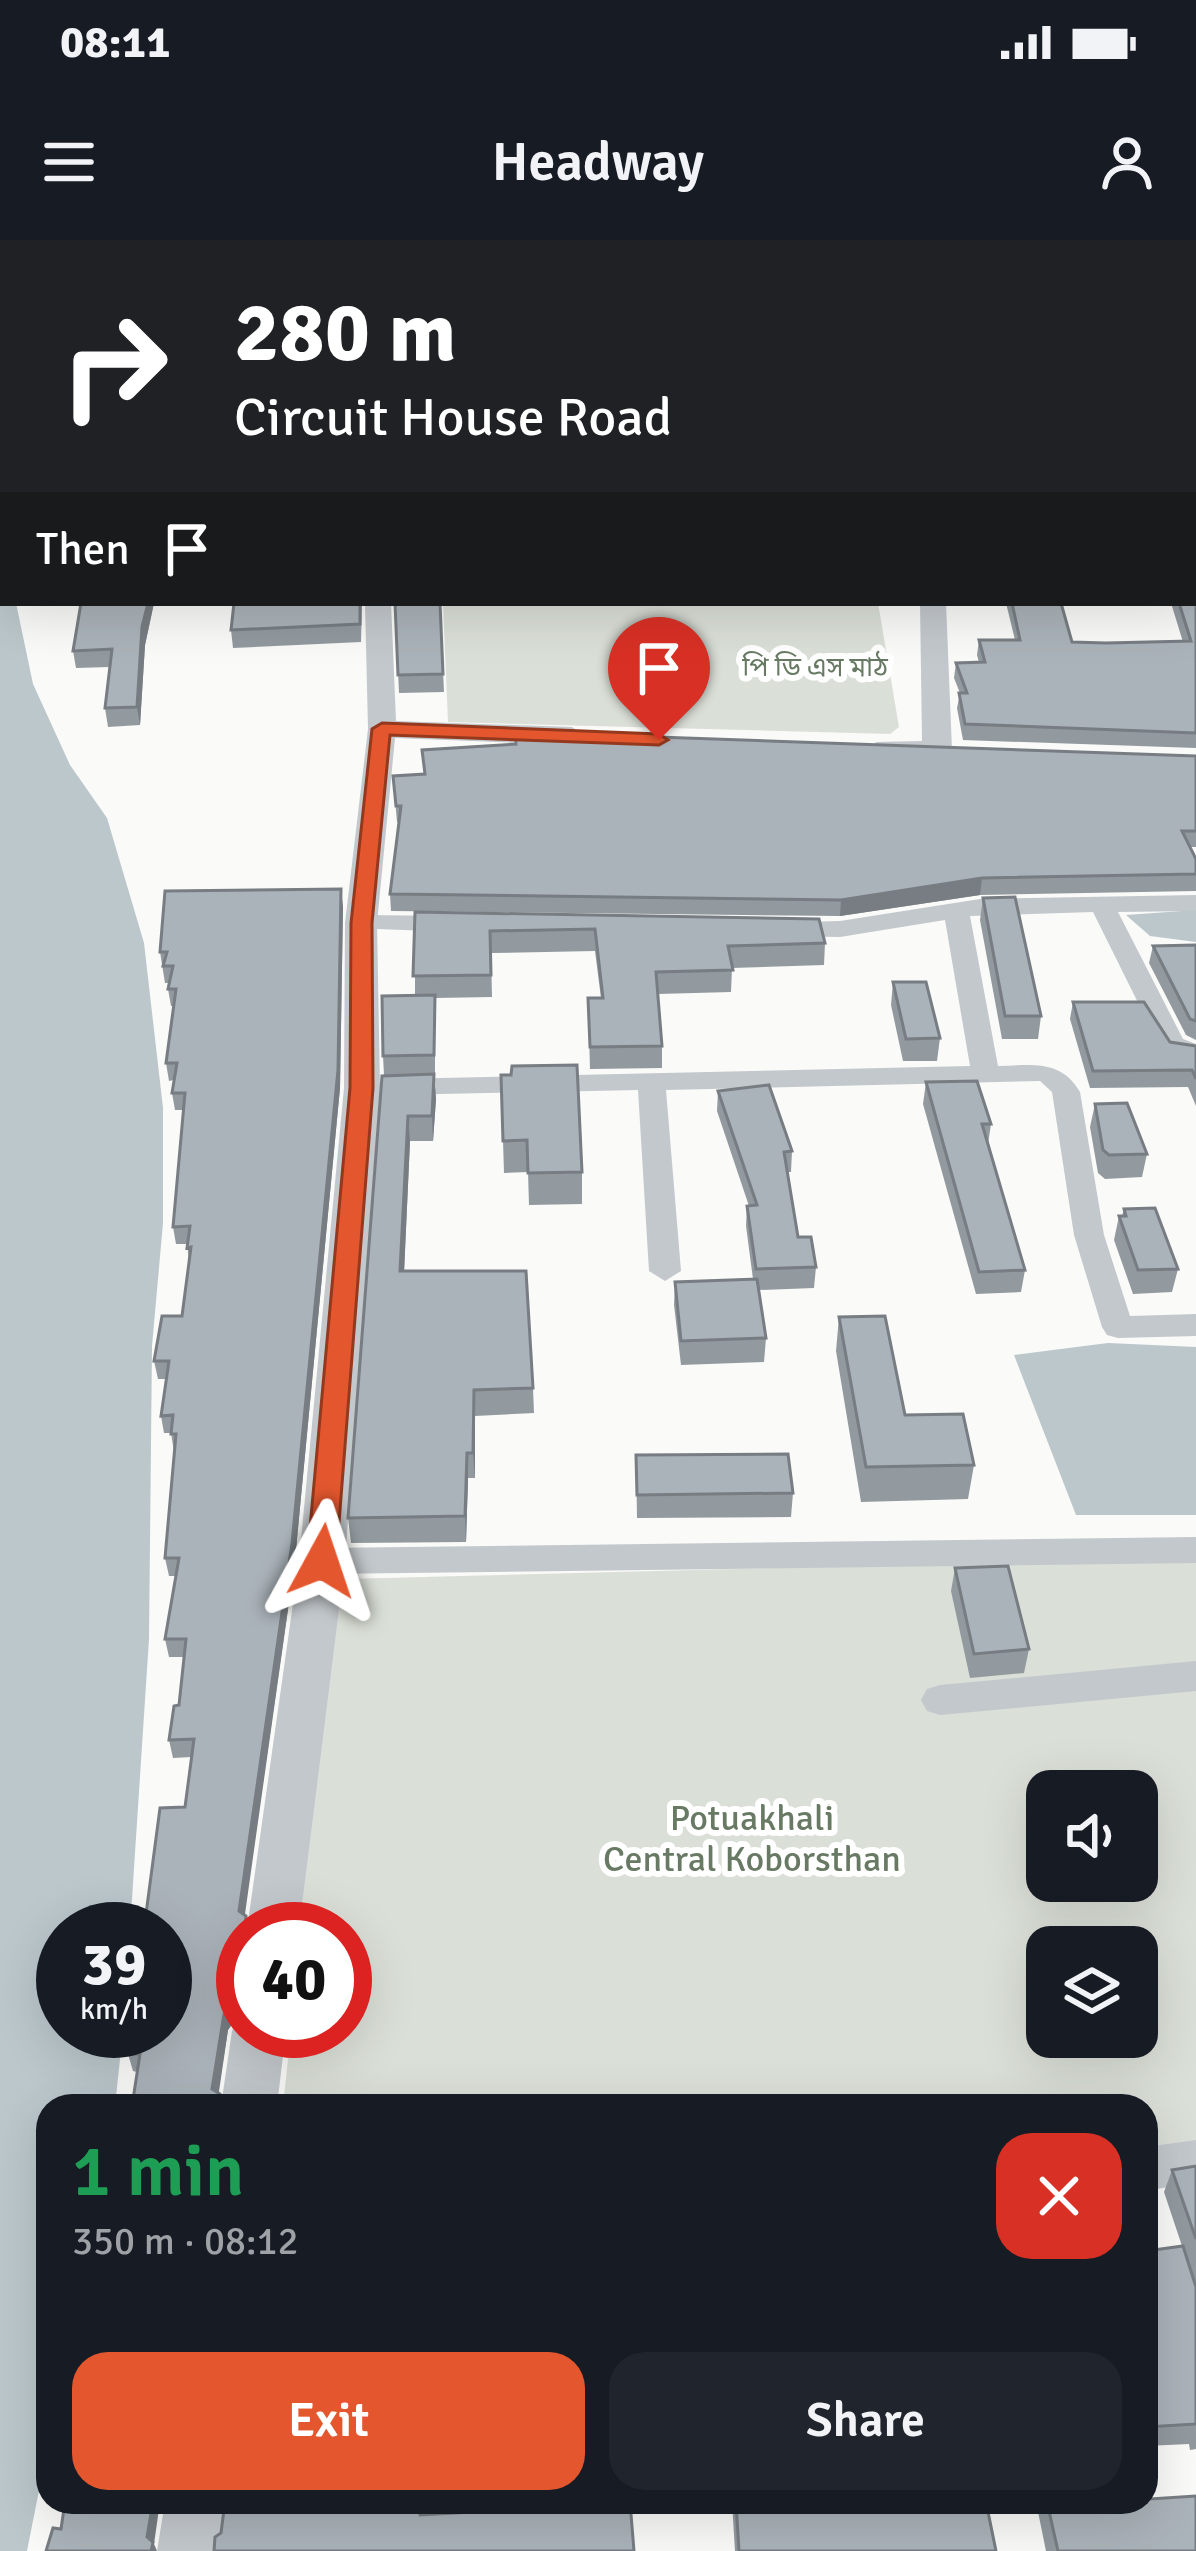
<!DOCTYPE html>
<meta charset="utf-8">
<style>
:root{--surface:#171b24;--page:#20242c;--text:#f1f3f6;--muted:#9ea1a6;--accent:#e4572e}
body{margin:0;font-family:Signika,"Noto Sans Bengali",sans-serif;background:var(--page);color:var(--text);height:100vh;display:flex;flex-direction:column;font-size:45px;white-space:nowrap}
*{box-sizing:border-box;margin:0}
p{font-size:39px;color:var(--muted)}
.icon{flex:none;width:66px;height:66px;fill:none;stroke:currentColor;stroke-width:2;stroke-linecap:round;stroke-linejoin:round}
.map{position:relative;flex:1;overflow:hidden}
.details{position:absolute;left:36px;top:1854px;width:1122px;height:420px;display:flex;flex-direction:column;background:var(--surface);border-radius:36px;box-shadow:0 12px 48px #0002}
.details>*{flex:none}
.hud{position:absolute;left:0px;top:0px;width:1197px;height:366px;box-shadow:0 12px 48px #0002;background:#202124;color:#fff;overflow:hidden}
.controls{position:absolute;left:1026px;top:1530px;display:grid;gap:24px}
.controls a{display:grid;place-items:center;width:132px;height:132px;border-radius:24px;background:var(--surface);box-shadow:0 12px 48px #0002;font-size:60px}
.speed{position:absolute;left:36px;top:1662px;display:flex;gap:24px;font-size:60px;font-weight:700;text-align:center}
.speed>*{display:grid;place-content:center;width:156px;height:156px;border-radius:50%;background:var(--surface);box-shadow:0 12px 48px #0002;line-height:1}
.speed small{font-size:30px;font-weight:400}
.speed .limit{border:18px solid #d22;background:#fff;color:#111}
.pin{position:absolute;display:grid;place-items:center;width:102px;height:102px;color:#fff;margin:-123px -51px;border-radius:50% 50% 50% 0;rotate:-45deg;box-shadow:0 0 12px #0007}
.pin .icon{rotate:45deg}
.me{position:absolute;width:132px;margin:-66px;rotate:5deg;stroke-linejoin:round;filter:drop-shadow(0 0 9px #0008)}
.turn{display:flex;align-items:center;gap:42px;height:252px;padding:0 36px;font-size:54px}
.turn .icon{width:156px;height:156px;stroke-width:2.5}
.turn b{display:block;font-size:84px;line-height:102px}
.then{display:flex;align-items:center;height:114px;padding:0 36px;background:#0003;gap:24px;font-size:45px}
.round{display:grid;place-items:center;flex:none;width:126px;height:126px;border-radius:36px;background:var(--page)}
.head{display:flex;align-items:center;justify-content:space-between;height:204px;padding:0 36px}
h1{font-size:72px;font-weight:600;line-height:90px;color:#1e9e55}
.action{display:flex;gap:24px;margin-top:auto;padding:24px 36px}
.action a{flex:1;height:138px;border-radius:36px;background:var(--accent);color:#fff;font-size:48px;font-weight:600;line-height:138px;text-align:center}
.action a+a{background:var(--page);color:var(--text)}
.status{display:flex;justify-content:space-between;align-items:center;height:84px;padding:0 60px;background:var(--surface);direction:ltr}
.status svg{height:33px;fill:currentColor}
header{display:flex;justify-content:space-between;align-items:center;height:156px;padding:0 36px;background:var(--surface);font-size:54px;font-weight:600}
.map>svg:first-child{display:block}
</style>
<div class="status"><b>08:11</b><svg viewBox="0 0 49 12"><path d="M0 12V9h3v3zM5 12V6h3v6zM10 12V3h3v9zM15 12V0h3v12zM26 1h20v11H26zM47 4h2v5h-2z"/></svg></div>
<header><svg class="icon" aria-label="menu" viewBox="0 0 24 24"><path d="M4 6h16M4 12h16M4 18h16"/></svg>Headway<svg class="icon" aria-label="person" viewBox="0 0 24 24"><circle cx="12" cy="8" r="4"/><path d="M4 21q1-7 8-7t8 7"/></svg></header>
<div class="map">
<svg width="1196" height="2311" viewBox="0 0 1196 2311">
<rect width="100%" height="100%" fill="#fafaf8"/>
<path fill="#dadfd7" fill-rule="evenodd" d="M443,363h435l21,124 -9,7 -442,-12z
M1196,1317v586l-50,7v-44h-863l8,-75h54v-102h-46l35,-299 12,-51zM1047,1551h90v90h-90zM1047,1707h90v90h-90z"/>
<path fill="#bbc7cb" d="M0,220l3,143h13l17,81 37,81 37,53 37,125 19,165v115l-11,123 -3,293 -19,290h-67v102h60l-8,75h-67v339l-21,106h-27z
M1196,670v32l-46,-6 -24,-21z
M1108,1103l88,4v168h-120l-62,-160z"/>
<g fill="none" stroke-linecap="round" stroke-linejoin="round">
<path fill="#c3c8cc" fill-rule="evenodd" d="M1194,133h2v10h-2z
M1196,655v16l-78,1 65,127 13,5v16l-27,-4 -8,-7 -68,-137 -123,4 28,150c34,-1 63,-7 82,26l24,143 26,81 66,-2v22l-78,2 -11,-3 -5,-8 -28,-92 -22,-143 -12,-11 -374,9 15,181 -16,10 -16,-10 -11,-181 -244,5 -14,-8 14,-8 576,-13 -25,-146 -105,17 -63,-1 -9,-3 -4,-5 4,-5 72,-2 140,-22z
M361,675l94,1 13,8 -13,8 -103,-4 -4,-5 4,-5z
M1196,1297v26l-874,11 -13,-4 -5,-9 5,-9 13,-4z
M1196,1421v30l-256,24 -13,-4 -6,-11 6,-11 13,-4z
M1196,1900v42l-50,9v-44z"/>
<path fill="#c3c8cc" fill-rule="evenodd" d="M1014,0h18v3h-18z
M1194,302h2v16h-2z
M365,363h26l5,118 176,6 14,9 -14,9 -177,-7 -18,185 3,165 -35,473 -46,368h-52l52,-368 45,-473 1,-165 23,-194z
M920,363h26l6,147 -15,9 -61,-5 -4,-6 4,-6 46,-1z
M243,1772v19h43l-9,75h-56l11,-75z
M165,2262h64l-6,49h-66z"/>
</g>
<path fill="#929a9f" d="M1196,331v177l-233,-8 -6,-32 3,-15 -6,-15 2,-15 23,-1 -2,-7 2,-15h36l-9,-37h55l11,39 34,1 77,-1 -12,-39h23z
M81,363h73l-9,42 -5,80 -32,2 -3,-19 5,-41 -34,1 -3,-17z
M362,363l-1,39 -128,6 -2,-18z
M395,363h45l4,89 -45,1z
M422,510l774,6v91h-6l6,12v32l-216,4 -140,21 -449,-5 -1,-17 9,-72h-2l-4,-46 31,-2z
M983,658l58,118 -3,23h-36l-22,-119z
M343,666l-3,182 -45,472 -51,355 -1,93 -15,22 -10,63 -85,-22 -5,-17 57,-247 7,-50 -19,1 -4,-18 10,-35 5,-48h-15l-4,-18 11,-63h-7l-4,-18 9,-106 -3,-19h-7l-3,-17 6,-37h-9l-4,-18 28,-45 7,-56 -2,-16h-11l-3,-17 11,-117h-9l-3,-17 2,-13 -5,1 -3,-18 8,-57h-3l-3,-17 2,-6h-5l-5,-31z
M415,672l410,31 -1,22 -92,3 -1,24 -73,2 4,52v22l-72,1 -2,-71h13l-6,-47 -104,2 1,44 -57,1v76l-51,1 -1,-19 32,-61z
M1196,705v95l-10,-5 -37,-72 4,-17z
M893,742l47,56 -3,23h-34l-12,-56z
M1073,762l97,40 26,4v60l-8,-19 -98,1 -20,-69z
M434,834l2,25 -3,42h-23l-6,130 129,117 1,25 -59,3v62h-7l-2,64 -115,1 -3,-25 34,-442z
M501,835l81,97v32l-53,1 -1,-33 -24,1z
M926,842l65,42 -3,20 37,126 -4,22 -45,2 -53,-190z
M718,851l74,60 -1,21h-3l10,65 18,30 -2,21 -55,2 7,48 -2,24 -83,3 -7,-60 1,-23 78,-3 -7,-53 1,-20h2l-32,-95z
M1095,864l52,50 -5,23 -37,2 -7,-6 -8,-46z
M1124,969l54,60 -6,23 -39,2 -19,-54 5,-24h3z
M839,1077l66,98 69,50 -6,34 -107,3 -25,-151z
M636,1215l157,38 -2,24 -154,1z
M955,1328l74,81 -5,24 -54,5 -19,-87z
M1196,1926v116h-2l2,5v162l-6,1 -1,-6 -43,2v-195l36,-5 -18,-54 8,-22z
M1150,2259l46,52h-150l-10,-49h110z
M732,2262h254l10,49h-261z"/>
<path fill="#777d82" d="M148,363h6l-9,42 -5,80 -3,-18 5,-80z
M982,638l-2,17 -140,21 1,-16z
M341,649l2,17 -3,182 -45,472 -52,368 -4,-17z
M434,834l2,25 -3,42 -1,-25z
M408,876l2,25 -7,155 -3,-25z
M474,1150l1,26v62l-2,-25z
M467,1213l1,25 -2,64 -1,-26z
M243,1710v58l-15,22 -11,75 -5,-16 12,-75z
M153,2262h7l-6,42 3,7h-6l-4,-14z"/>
<path fill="#aab3b9" stroke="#777d82" stroke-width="3" d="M33,0h940v3h-940z
M1116,0h80v115l-2,1v-113h-79z
M1194,187h2v41h-2z
M1194,331h2v162l-231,-9 -6,-31h8l-11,-30 29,-1 -6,-22h41l-8,-37h49l11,39 34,1 85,-2 -12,-38h15z
M81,363h67l-6,24 -5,80 -32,1 7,-59 -39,2z
M234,363h126v21l-129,6z
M395,363h45l3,71 -45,1z
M515,492l681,24v75h-14l14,28v15l-214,4 -141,22 -451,-6 11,-88h-5l-3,-30 32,-2 -3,-24 94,-6z
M341,649l-3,181 -46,473 -53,368 7,5 -1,13h-2l-4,62 -15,23 -12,75 8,5 -2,12h-86l8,-52h-12l3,-23h34v-102h-21l16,-121 25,-1 9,-68 -25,1 5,-34 5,-1 7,-66h-21l14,-81h-14l11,-124h-5l2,-19 -12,1 8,-55h-15l8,-45h20l9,-69 -4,1 3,-22 -17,1 12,-134h-13l5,-30h-11l10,-74h-8l5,-23h-10l4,-14h-7l5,-61z
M1015,657l26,119h-36l-22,-118z
M415,672l404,7 6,24 -97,3 5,24 -77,2 6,74 -72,1 -2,-49h15l-8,-69 -105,2 1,44 -78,1z
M1196,705v76l-6,-2 -37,-73z
M893,742h33l14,56 -34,1z
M435,755l-1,60 -51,1 -1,-60z
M1073,762h71l26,40 26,4v33l-4,-9 -99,1z
M577,825l5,107 -54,1 -1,-33 -24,1 -2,-66h10l1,-9z
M434,834l-2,42h-24l-8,155h126l7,117 -59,2 -1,63h-6l-2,63 -117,2 34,-442z
M977,841l14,43h-9l43,146 -46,2 -53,-190z
M769,845l23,66 -8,1 14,85h13l5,30 -60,2 -9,-63 10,-1 -39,-114z
M1127,863l20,51 -38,1 -6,-5 -8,-46z
M1155,968l23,61 -40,1 -19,-54h7l-2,-7z
M757,1039l9,59 -85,3 -6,-59z
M885,1076l20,99 58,-1 11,51 -108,2 -27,-150z
M788,1214l5,39 -156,2 -1,-40z
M1008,1326l21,83 -55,5 -19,-86z
M1196,1926v73l-24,-69z
M1183,2006l13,41v137l-50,3v-176z
M1146,2242l4,17 46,-3v55h-138l-11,-49h99z
M65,2262h88l-6,35 6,5 -2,9h-105l7,-23 8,1z
M225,2262h193l2,13 147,-8v-5h63l4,49h-420l1,-14 6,-4z
M736,2262h250l10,49h-257z"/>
<path fill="#e4572e" stroke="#94391e" stroke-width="3" d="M382,483l277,11 9,6 -9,5 -269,-10 -18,188 1,165 -37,473 -4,8h-21l-4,-8 43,-473 1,-165 21,-194z"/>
<g text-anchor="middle" stroke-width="12" stroke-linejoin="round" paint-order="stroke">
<g font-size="27" fill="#687a64" stroke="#fff">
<text x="815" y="436">পি ডি এস মাঠ</text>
</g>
<g font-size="36" fill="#687a64" stroke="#fff">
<text x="752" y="1590">Potuakhali<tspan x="752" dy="41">Central Koborsthan</tspan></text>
</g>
</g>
</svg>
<div class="controls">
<a><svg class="icon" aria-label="sound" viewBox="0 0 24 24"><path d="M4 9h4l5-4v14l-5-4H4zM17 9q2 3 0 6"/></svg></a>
<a><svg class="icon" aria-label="layers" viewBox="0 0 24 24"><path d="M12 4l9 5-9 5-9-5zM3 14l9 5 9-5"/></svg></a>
</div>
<div class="speed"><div>39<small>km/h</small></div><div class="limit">40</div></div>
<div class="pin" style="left:659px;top:500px;background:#d93025"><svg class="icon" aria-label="arrive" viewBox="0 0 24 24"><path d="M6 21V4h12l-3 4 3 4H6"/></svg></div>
<svg class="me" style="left:322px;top:1321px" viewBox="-20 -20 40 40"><path d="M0-17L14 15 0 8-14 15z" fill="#e4572e" stroke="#fff" stroke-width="4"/></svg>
<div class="hud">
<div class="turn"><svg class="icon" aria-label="right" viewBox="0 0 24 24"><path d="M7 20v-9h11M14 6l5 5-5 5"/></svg><div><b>280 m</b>Circuit House Road</div></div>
<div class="then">Then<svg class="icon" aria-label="arrive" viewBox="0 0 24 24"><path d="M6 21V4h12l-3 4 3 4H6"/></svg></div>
</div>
<section class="details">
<div class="head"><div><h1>1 min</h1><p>350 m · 08:12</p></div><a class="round" style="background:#d93025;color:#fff"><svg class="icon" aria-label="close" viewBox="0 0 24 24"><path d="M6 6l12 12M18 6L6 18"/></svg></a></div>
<div class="action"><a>Exit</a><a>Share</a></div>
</section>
</div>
